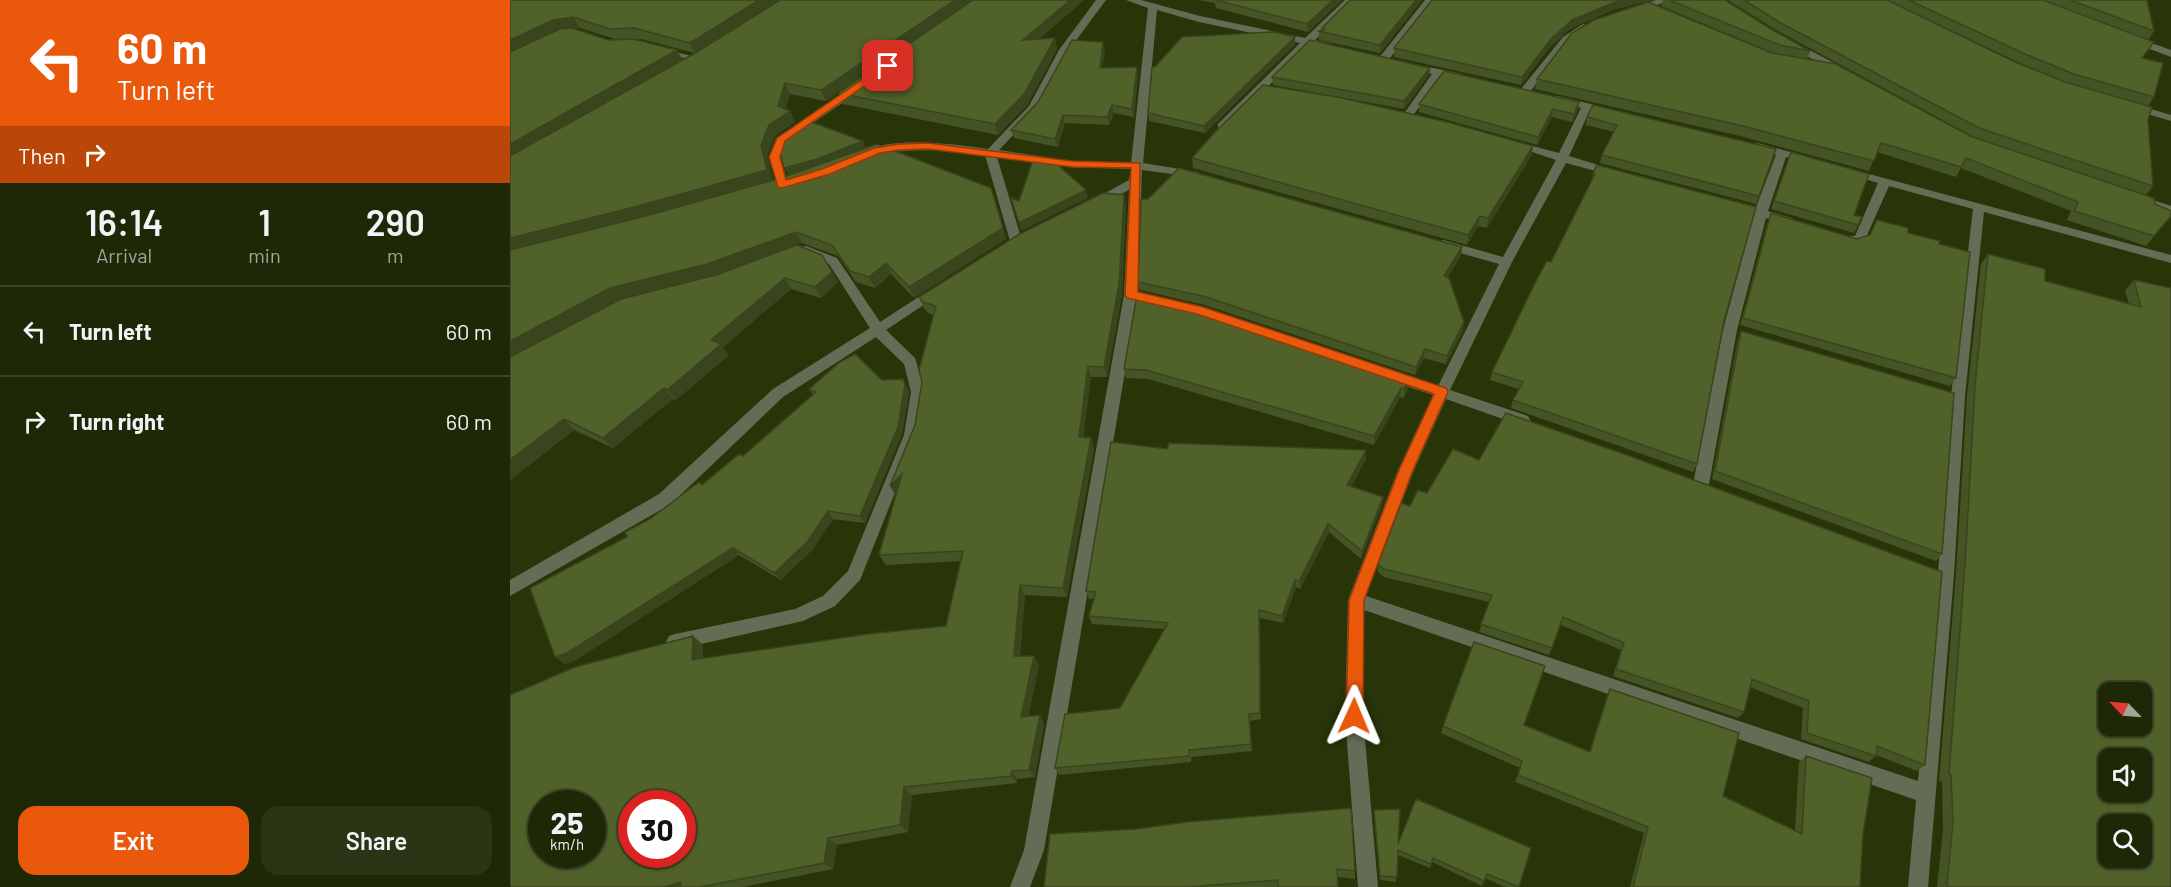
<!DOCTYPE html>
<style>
:root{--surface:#1e2807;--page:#2b3415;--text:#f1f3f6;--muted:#a1a69b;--line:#3c4428;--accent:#ea580c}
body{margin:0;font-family:Barlow,sans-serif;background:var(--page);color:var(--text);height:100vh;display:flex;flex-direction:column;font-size:22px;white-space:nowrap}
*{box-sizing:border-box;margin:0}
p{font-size:20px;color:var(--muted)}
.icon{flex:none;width:33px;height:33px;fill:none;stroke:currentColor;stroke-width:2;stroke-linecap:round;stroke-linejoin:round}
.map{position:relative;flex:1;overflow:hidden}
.sheet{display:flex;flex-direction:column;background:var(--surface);width:510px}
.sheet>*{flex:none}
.hud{background:#ea580c;color:#fff;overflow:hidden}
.needle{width:39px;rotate:295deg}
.buttons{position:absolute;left:1588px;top:682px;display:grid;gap:12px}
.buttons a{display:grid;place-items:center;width:54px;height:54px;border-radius:12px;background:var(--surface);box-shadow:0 2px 4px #0004,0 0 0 2px var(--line);font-size:30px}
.speed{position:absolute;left:18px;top:790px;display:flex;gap:12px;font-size:30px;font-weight:700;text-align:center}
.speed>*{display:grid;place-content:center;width:78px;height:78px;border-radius:50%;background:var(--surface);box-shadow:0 2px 4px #0004,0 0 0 2px var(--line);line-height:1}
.speed small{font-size:15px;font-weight:400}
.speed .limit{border:9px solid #d22;background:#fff;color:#111}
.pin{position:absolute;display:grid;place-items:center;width:51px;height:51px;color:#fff;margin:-26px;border-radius:12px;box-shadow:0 3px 9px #0006}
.me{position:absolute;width:66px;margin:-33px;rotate:1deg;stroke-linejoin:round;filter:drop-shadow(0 0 4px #0008)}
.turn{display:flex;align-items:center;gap:21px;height:126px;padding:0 18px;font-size:27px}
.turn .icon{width:78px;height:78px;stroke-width:2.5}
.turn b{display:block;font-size:42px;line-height:51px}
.then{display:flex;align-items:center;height:57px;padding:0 18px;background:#0003;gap:12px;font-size:22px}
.eta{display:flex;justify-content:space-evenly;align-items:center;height:102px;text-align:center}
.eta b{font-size:36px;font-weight:600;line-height:42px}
.action{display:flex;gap:12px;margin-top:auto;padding:12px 18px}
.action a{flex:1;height:69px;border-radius:18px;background:var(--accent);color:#fff;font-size:24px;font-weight:600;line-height:69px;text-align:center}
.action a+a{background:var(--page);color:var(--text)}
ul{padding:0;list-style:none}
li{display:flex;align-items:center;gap:18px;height:90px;padding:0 18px;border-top:2px solid var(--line)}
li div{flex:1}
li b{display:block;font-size:22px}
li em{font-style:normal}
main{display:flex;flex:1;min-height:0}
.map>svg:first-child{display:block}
</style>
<main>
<section class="sheet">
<div class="hud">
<div class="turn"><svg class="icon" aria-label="left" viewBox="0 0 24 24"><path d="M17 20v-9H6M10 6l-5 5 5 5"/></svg><div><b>60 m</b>Turn left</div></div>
<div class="then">Then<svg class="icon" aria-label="right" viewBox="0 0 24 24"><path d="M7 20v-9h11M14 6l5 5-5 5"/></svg></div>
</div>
<div class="eta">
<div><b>16:14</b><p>Arrival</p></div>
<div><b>1</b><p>min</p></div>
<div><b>290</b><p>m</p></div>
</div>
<ul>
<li><svg class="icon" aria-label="left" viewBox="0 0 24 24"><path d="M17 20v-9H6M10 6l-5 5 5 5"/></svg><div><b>Turn left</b></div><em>60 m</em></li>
<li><svg class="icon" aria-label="right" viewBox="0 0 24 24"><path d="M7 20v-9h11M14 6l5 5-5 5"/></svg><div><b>Turn right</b></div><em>60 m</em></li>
</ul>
<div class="action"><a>Exit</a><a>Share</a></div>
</section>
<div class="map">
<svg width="1661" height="887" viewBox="0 0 1661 887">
<rect width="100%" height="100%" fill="#283509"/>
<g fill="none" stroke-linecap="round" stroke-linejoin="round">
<path fill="#636d55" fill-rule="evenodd" d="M586,0h10l-37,50 -31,59 -39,41 72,11 60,2 17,-155 -22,-8h15l59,16 105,22 40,-38h10l-40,40 17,4v4l-22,-3 -84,83h-8v-4l82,-81 -101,-21 -42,-12 -14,153 55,9 2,2 -6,3 -52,-7 -4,125 -94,555 -14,37h-20l14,-37 100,-555 5,-105 -30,15 -4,1 -6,-4 40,-22 2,-11 -60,-2 -74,-10 25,84 -6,4 -6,-4 -25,-86c-39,-5 -76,-8 -115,1l-6,-3c22,-18 96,-8 124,-4l41,-43 30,-56z
M915,0h10l-48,62h-8v-4z
M1146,0h15l-37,13 -5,-3z
M1073,24l8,2 -22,15 -40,52h-8v-4l42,-52z
M1619,37h6l36,13v7l-42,-16z
M1282,41l54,28 1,2 -9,2 -50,-27 -1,-2z
M146,47l47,12 -5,3 -42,-11z
M899,63l53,11 5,3 -5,3 -21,-4 -29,41 -4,1 -5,-3 29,-41 -27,-6v-4z
M346,86l4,1v4l-75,51 -4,15 7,27 -2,3h-8l-9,-30 7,-19z
M1048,96l57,14v4l-25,-4 -21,46 49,15 2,2 -6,3 -48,-13 -54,99 -62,128 78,26 2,4 -2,4 -5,2 -77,-27 -32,71 -48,126 552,185 20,-207 13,-178 22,-187 -84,-23 -25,56 -11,3 -15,-3 -2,-3 2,-3h17l23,-53 -34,-11 6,-3 4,1 317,85v8l-187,-51 -19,184 -11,178 -26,313h-20l8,-87 -552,-190 -1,106 15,171h-20l-13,-171 3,-116 50,-130 35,-75 -48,-16 -2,-4 7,-5 48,16 61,-122 -60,-17 -2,-3 6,-4 60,17 53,-97 -48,-16 6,-3 45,12 22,-45 -27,-7 -1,-2z
M1621,103l40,12v6l-44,-13v-4z
M1247,143l56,15 2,2 -6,3 -23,-6 -18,54 24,7 2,3 -6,4 -22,-7 -29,112 -28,154 -3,4 -5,2 -5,-2 -3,-4 30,-154 31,-115 -22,-7 -2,-3 6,-4 20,6 20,-52 -23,-7v-4z
M1637,198l24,8v8l-28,-9v-6z
M296,246l31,12 43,64 51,-33h10l2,3 -57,38 29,28 10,34 -7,43 -58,145 -25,26 -32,15 -128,29 -6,-2 -3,-6 3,-6 6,-2 120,-25 28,-13 25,-25 56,-136 7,-43 -7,-28 -28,-27 -93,60 -112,107 -161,92v-16l149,-86 114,-105 97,-61 -41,-64 -27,-11 -2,-3 2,-3z"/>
</g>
<path fill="#455424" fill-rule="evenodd" d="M0,0h574l-45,39 16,-1 2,11 -30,56 -29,30 -155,-31 -5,-11 83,-57 -95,65 -36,-7 -5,15 5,2 5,11 -20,14 -8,20 6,24 93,-32 129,51 11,40 -92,59 -23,-24 -16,14 -19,-6 -18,-26 -36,-13 -88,32 -95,24 -75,40 253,-94 41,37 -17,16 -30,-9 -68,58 6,8 -53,45 -3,-1 -60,49 -39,-18 -64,50zM64,28h6l35,11 -7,1zM125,39h6l54,14 -12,7 -6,-10z
M687,0h145l-34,32 -92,-24 -1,-5z
M840,0h72l-42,53 -61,-13v-9l3,-1v-2z
M1153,0h6l102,29 39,22 -3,8 163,77 185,68 16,12 -25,30 -79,-26 4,-9 -110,-43 -5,9 -79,-25 -8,19 -129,-35 -205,-47 2,-10 235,-26 4,1 -115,-48z
M1218,0h159l128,62 133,58 5,66 -7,9 -172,-58 -198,-107z
M1377,0h260l7,31 -6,9 -6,18 12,39 -6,9 -79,-23 -49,-20z
M1103,10l-43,19 -20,18 -29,38 -127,-28v-9z
M785,37v7l-90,89 -56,-12 -1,-8 7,-46z
M595,49l-3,19 36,7 -4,42 -20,-4 -5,12 -44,-2 -7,24 -44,-9 -3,-8z
M919,75l-25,34 -131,-24 -1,-8z
M909,104l159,6 -6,12 -20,-5 -15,28 -118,-33z
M1077,117l189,32 -20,55 -156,-41 2,-8 12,-23 -28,-7z
M1023,146l-2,10 -44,72 -9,-2 -11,19 -274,-77 -1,-10z
M1281,152l63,63 4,10 -4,8 -83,-24z
M1087,165l127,156 -27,143 -4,8 -182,-64 2,-8 6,-11 -29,-9 2,-8 68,-128 31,-61 2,-9z
M614,195l2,11 -4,89 -15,82h-16l-8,60 8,1 3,11 -27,148 -42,-2 -5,61 19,9 -11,52 16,7 -9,53 -18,2v4l-105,12 -4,37 -71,13 -4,24 -90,18h-233l193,-242v13l243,-32 15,-65 -75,4 -7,-10 17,-59 -6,-10 25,-61 18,-110 -5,-2 -4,-5 -5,-11z
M1261,213l86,26 51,-6 31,11 17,134 -6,8 -210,-61 28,-104z
M1478,254l57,27 84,23 -4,-13 9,-11 37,8v599h-234l6,-57 -1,-48 -3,-1 17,-207 11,-178 14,-132z
M951,255l-13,22 15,54 -17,33 -22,-6 -9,17 -210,-70 -65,-15 -2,-8z
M1231,331l201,223 -6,7 -224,-82 26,-140z
M614,369l284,20 -4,9 -4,-1 -26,48 -226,-66 -22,-1z
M372,380l25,7 2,5 -7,42 -37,89 -32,-4 -20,30 -32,31 -42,-25 -163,105 -11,4 -10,-7 72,-120 23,-18 52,-34 41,-29 70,-61 -4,-6z
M657,449l199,1v9l-15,28 32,10 -1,8 -21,54 -32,-27 -29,57 -4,-2 -13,36 -23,-5 1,101 -11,2 2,30 -61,6v5l-132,13 -4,-7 65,-60 44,-79 -72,-5 -3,-8 5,-17h-5l-3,-8z
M943,449l472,316 -8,6 -41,-16 -7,7 -68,-23 2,-31 -53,-21 -6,25 -6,6 -125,-42 8,-26 -60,-25 -12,30 -70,-23 10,-30 -105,-25 -6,-5v-8l32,-58 17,-13z
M1100,689l113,107 72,34 4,-68 7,-6 57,78 -3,53h-230l14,-54 -129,-51 5,-14 -79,-35 2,-7 81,-1 65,27 18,-56z
M906,799l103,88h-14l-20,-9 -3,8 -50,-24 -2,6 -32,-13 -2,27 -16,-2 -6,-65v-5l24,34z
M540,834l305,37v8l-17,-2v10h-294z"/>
<path fill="#38451d" d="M249,0h22l-85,54 -6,-11z
M445,0h19l-148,101 -5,-11z
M560,0h14l-58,50 -3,-10z
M823,0h9l-34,32 -1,-8z
M906,0h6l-42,53v-8z
M1112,0h32l-41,10 -43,19 -20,18 -29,38 1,-8 29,-38 21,-19 43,-18z
M63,17l7,11 -20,2 -50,24v-14l43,-20z
M785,37v7l-90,89 -1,-7z
M545,38l2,11 -30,56 -29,30 -3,-11z
M593,42l2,7 -4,26 -1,-7z
M167,50l6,11 -173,98v-15z
M627,67l1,8 -4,42 -2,-8z
M920,68l-1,7 -25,34v-8z
M275,83l5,11 -6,22 6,-5 5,11 -20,14 -8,20 6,24 -128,37 -135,34v-13l251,-93 17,-39z
M1069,102l-1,8 -6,12 2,-8z
M602,105l2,8 -5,12 -2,-8z
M1043,109l-1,8 -15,28 1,-8z
M553,115l2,8 -7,24 -3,-8z
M353,141l3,8 -77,27 -5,-8z
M1023,146l-2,10 -44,72 1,-10z
M481,188l15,51 -92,59 -5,-11z
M576,190l2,8 -67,33 -2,-8z
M614,195l2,11 -4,89 -15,82 -3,-10z
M970,216l-2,10 -11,19 1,-10z
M286,232l6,11 -88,32 -95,24 -109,58v-16l100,-53z
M952,247l-1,8 -18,30 1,-9z
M376,263l5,11 -16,14 -6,-11z
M322,272l6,10 -17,16 -6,-11z
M275,278l6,11 -68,58 6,8 -53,45 -9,-10 44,-50z
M954,322l-1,9 -17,33 1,-8z
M915,349l-1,9 -9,17 1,-8z
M578,366l3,11 -9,70 -3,-10z
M393,379l4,8 2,5 -7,42 -37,89 -5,-7z
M899,380l-1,9 -4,9v-9z
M154,388l9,11 -60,49 -10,-10z
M891,388l-1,9 -26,48v-9z
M54,419l10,11 -64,50v-20z
M581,438l3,11 -27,148 -4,-9z
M856,450v9l-19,35v-9z
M392,474l-6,22 -6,-10z
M873,497l-1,8 -21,54 1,-8z
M318,511l5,8 -20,30 -32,31 -7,-7z
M818,524l1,8 -29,57 -1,-8z
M223,548l6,7 -163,105 -11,4 -10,-7z
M785,580l1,7 -13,36 -1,-7z
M510,585l5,10 -6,70 -5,-9z
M749,610l1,8 1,101 -1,-6z
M183,636l10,9 -1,24 -10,-9z
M524,656l5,9 -13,61 -5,-9z
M739,714l1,7 2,30 -1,-7z
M530,715l4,9 -9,53 -6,-7z
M502,771l5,8v4l-6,-7z
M394,787l8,8 -4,37 -8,-7z
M318,838l9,7 -4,24 -9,-6z
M171,882l9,5h-26z"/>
<path fill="#50622a" stroke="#38451d" stroke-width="1.5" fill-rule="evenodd" d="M0,0h249l-69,43 -56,-15 -24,1 -37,-12 -20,3 -43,20z
M270,0h175l-134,90 -36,-7 -7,23 12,5 -21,14 -8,20 6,25 -129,36 -128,32v-82l187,-104z
M463,0h97l-47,40 32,-2 -31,56 -29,30 -157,-31z
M706,0h117l-26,24z
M840,0h66l-36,45 -61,-14 6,-2 -3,-1z
M922,0h190l-7,2 -43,18 -21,19 -29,38 -128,-29z
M1159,0h56l46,29 39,22 -30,-6z
M1234,0h143l128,62 50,20 87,25 -4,13 5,66 -174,-58 -200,-106z
M1399,0h134l111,42 -12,16 21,5 -9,34 -80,-23 -49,-20z
M1560,0h77l7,31z
M1138,2l124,51 64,11 134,72 184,62 1,6 16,7v5l-17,20 -80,-25 4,-9 -112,-44 -5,9 -80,-24 -7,18 -131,-35 -206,-47 35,-46 22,-13z
M62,28l36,12 25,-1 44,11 -167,94v-92l50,-23z
M764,32l21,5 -91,89 -56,-13 4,-46h3l27,-30z
M562,40l31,2 -3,26 37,-1 -5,42 -20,-4 -5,12 -44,-2 -8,24 -44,-9 27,-28z
M800,40l120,28 -26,33 -132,-24z
M934,71l135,31 -5,12 -21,-5 -15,28 -119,-33z
M753,85l74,12 110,25 86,24 -45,72 -8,-2 -12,19 -276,-77 23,-26z
M1083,105l183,44 -17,47 -157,-41 15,-30 -30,-8z
M296,120l57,21 -46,18 -33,9 -5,-19 4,-13z
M367,144l114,44 12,40 -94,59 -23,-24 -17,14 -19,-6 -18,-26 -36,-13 -89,32 -97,24 -100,53v-91l136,-34 135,-38z
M1281,152l78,22 -15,41 8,2 -4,8 -84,-24z
M524,157l17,2 35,31 -67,33 -8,-25 8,3z
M1087,165l159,42 -32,114 -27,143 -184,-64 10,-18 -31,-10 45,-93 10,-18 4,1 44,-88h-2z
M669,168l283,79 -18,29 5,2 15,44 -17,34 -22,-7 -9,18 -213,-71 -65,-14 3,-83h7z
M593,193l21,2 -5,89 -15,83 -16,-1 -9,71 12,1 -28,150 -43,-3 -6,71h20l-13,61 19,-2 -11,55 -17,1 -1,5 -107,11 -4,38 -72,13 -4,25 -124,24h-20l1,-5 -17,5h-154v-192l65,-28 118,-31 -1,24 176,-26 78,-8 17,-75 -84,4 23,-81 -12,12 25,-61 7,-43 -3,-12 17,-64 -13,-4 -4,-5 99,-62zM32,804h50v51h-50zM122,804h50v51h-50z
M1261,213l86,26 13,-4 7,-15 31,8v5l32,8 -1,3 31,8 -14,126 -213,-60z
M287,245l25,10 10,17 -17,15 -30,-9 -74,62 10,4 -54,46 -3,-2 -61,50 -39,-19 -54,41v-103l111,-58 95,-24z
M1478,254l57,15v12l96,26 -7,-27 37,8v599h-222l-2,-1 6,-63 -2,-48 -2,-1 16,-209 10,-179zM1599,693h33v33h-33zM1599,759h33v33h-33zM1599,825h33v33h-33z
M627,295l58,12 214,73 -5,9 -3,-1 -27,48 -228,-66 -22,-1z
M1231,331l213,62 -12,161 -227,-83z
M345,354l27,26 21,-1 2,5 -7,43 -38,89 -32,-5 -21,31 -33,31 -41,-25 -166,105 -12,4 -25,-69 97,-51 -2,-5 25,-13 49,-37 3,3 37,-31 4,2 73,-64 -7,-3 31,-27z
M996,413l118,41 318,118 -17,193 -48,-19 -1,10 -69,-23 2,-32 -57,-22 -8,33 -128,-43 8,-26 -61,-26 -11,31 -71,-24 11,-29 -108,-26 -6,-5 23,-61 9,3 8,-16 9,3 26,-44 26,11z
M601,442l56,7 2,-6 197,7 -19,35 36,12 -21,54 -34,-27 -29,57 -4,-1 -13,36 -23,-6 1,103 -11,1 2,30 -62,6v6l-134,12 10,-54 55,-6 48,-85 -79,-7 7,-24 -10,-1z
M964,642l71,24 -21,59 66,27 20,-63 129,44 -16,63 79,38 4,-78 66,22 -9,56 -3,53h-227l15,-60 -130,-52 4,-14 -79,-35z
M906,799l115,49 -12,39 -32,-13 -3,7 -51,-23 -2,6 -33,-14 -1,27 -17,-1 -6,-66 26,-1 -2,35z
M841,808l4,63 -18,-2 1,18h-60v-7l-90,7h-144l6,-53 86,-5 51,-7z"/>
<path fill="#ea580c" stroke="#983908" stroke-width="1.5" d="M375,64l8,2 -108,75 -5,16 6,23 36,-11 52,-21 25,-4 29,-1 144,18 68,2 -2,129 65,15 243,81 2,4 -35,78 -49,130 -1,116 -3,6 -6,2 -6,-2 -2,-6 3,-116 50,-130 35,-76 -237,-80 -70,-16 -2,-3 6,-127 -59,-1 -144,-18 -29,1 -19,3 -50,21 -48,14 -4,-1 -9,-30 8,-19z"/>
</svg>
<div class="buttons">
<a><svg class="needle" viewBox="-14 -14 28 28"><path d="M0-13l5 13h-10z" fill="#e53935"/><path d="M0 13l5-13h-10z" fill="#a1a69b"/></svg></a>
<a><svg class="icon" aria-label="sound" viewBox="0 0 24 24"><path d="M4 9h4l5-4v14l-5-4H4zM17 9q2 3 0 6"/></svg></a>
<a><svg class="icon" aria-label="search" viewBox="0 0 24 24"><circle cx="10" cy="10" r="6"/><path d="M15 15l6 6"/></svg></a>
</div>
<div class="speed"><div>25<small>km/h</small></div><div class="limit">30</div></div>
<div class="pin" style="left:378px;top:66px;background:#d93025"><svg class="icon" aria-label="arrive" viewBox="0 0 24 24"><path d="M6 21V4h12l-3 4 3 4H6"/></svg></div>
<svg class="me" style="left:844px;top:716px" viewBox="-20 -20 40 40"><path d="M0-17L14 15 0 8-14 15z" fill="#ea580c" stroke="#fff" stroke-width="4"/></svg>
</div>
</main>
